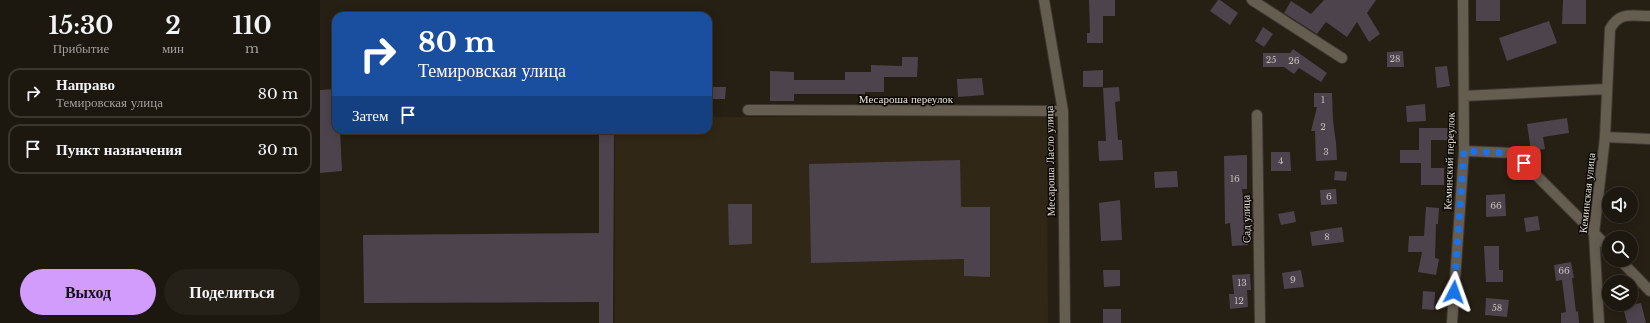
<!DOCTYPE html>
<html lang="ru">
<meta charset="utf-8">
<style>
:root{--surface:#1c170f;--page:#252018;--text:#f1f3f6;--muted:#a09f9e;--line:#3a362f;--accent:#d29cfd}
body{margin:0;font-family:"Libre Baskerville",serif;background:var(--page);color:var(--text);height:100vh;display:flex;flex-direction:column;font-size:15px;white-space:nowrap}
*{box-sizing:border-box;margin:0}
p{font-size:13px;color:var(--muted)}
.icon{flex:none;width:22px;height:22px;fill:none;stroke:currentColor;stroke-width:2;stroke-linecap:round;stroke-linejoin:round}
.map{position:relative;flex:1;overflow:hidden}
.sheet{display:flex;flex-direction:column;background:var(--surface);width:320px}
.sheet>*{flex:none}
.banner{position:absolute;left:12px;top:12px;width:380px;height:122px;border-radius:12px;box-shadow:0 2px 10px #0003,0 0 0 1px var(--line);background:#1a4fa0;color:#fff;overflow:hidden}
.tools{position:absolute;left:1282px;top:187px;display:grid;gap:8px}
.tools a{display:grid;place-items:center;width:36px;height:36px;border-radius:50%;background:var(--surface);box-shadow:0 2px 10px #0003,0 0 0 1px var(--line);font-size:20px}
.pin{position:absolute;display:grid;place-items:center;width:34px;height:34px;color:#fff;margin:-17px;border-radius:8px;box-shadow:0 2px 6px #0006}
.me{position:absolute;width:44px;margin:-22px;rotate:4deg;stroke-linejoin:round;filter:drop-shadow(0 0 3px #0008)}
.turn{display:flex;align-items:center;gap:14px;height:84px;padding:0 20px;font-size:18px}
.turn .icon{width:52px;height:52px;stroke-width:2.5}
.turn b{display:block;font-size:28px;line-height:34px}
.then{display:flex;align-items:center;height:38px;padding:0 20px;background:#0003;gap:8px;font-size:15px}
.eta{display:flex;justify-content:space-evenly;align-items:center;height:68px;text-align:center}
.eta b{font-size:24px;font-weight:800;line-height:28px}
.action{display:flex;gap:8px;margin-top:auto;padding:8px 20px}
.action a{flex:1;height:46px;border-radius:24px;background:var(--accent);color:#111;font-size:16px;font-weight:800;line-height:46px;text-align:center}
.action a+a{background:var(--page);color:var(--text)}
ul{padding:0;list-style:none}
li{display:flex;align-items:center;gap:12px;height:50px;margin:0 8px 6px;padding:0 12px;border:2px solid var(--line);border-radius:12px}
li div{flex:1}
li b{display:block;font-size:15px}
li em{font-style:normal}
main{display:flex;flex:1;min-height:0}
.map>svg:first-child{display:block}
</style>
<main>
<section class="sheet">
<div class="eta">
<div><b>15:30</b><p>Прибытие</p></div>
<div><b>2</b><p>мин</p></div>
<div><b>110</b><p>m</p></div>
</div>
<ul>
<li><svg class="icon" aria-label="right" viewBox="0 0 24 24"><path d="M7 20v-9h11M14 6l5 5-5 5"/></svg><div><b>Направо</b><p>Темировская улица</p></div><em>80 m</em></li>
<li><svg class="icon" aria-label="arrive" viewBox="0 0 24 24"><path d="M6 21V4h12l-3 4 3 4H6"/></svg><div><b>Пункт назначения</b></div><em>30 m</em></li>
</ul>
<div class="action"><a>Выход</a><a>Поделиться</a></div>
</section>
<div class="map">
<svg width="1330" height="323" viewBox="0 0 1330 323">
<rect width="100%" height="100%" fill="#261f14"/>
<path fill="#312716" d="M727,116l1,207h-433v-193h93v-13z"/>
<path fill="#4d434d" d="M769,0h26v16h-12v27h-16v-10h3z
M898,0h2l18,13 -8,12 -20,-14z
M1004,0h52l-9,13 13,21 -11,8 -12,-20 -10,15 -21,-15 -9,12 -33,-21 7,-12 20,13z
M1156,0h24v21h-24z
M1243,0h23v24h-24z
M1229,21l8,22 -50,18 -8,-23z
M943,27l10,7 -9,13 -9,-6z
M973,49l34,24 -6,9 -22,-14 -5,6 -10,-7h-21v-14h27z
M1083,51l1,16h-17v-15z
M582,57h16l-1,20h-33v15h-19v2h-71v7h-24v-30l24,1v8h51v-8h26v-7l31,1z
M1127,66l3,20 -13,2 -2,-21z
M783,70v17h-20v-16z
M662,78l2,17 -26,2 -1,-18z
M390,87h16l-1,12h-15z
M799,87l1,14 -5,1 3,38h4l1,20 -24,1 -1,-20h8l-3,-53z
M16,89v41h4l2,41 -22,2v-83z
M994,93h18l1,28 3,22 1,17 -21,1 -1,-30h-4l6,-24h-3z
M1105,104l1,17 -19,1 -1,-16z
M1247,118l2,15 -26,4 2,12 -14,2 -4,-27z
M1099,128h31v12h-19v28h13v17h-23v-22h-21v-13h19z
M279,130h15l-1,193h-14v-21l-235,1 -1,-68 236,-2z
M951,152h19l1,19h-20z
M927,155v34h-5l6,56 -16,1 -2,-23 -5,1 -1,-68z
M640,160l1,47h29v70l-26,-1v-17l-153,4 -2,-99z
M857,171l1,16 -23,1 -1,-16z
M1015,171l12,1 -1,9 -12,-1z
M1016,189l1,15 -16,1 -1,-15z
M1185,194l1,22 -20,1v-22z
M800,200l2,40 -21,1 -2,-38z
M408,204h24v40l-23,1z
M1106,207l13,1 -1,16h-2l-1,34 4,1 -3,16 -18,-3 4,-20h-14l1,-16h15z
M974,211l2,11 -15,3 -3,-11z
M1218,216l2,14 -14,2 -2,-14z
M1022,227l2,15 -32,4 -2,-14z
M1164,246h15v24h4v12h-17z
M1251,262l3,16h-2l4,34 2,-1 1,12h-18v-10l5,-1 -4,-32 -6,1 -2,-16z
M783,270h17v16l-16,1z
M981,270l3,17 -20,2 -2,-16z
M930,274l1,16h-4l1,17 -18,2 -1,-15h5l-2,-19z
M1103,291l12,1 -1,18 -12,-1z
M1166,298l23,2 -2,17 -22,-2z
M1321,303l5,20h-19l-4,-16z
M783,309h18v14h-18z"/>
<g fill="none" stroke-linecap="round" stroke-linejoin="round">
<g stroke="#3f3832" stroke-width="12">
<path id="minor" d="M724,0l19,111 2,212
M932,0l90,58
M1144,96l143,-7
M428,110l315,1
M937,115l3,208
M1285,137l45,2
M1144,151l50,2 95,95
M1300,260l30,31
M1132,323l12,-172 -1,-151
M1279,323l-5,-90 11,-96 5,-108c10,-18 22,-13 40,-13"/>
</g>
<use href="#minor" stroke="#665d51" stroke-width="10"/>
</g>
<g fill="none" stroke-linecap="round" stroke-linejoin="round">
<path stroke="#1a73e8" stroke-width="7" stroke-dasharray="0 12.6" d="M1134,292l10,-141 50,2 10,10"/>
</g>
<g text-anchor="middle" stroke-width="3" stroke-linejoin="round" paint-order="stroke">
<g font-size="9" fill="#c1bcb8">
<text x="1075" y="62">28</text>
<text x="951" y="63">25</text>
<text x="974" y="64">26</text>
<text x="1003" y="103">1</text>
<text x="1003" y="130">2</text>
<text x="1006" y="155">3</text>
<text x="961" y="164">4</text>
<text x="915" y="182">16</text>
<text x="1009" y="200">6</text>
<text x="1176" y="209">66</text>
<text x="1007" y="240">8</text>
<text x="1244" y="274">66</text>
<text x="973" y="283">9</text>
<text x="922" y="286">13</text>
<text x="919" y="304">12</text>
<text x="1177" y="311">58</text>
</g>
<g font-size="11" fill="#e8e4dc" stroke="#0c0905">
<text x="586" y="103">Месароша переулок</text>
<text transform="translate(730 161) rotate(-91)" y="4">Месароша Ласло улица</text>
<text transform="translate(1129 161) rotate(-88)" y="4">Кеминский переулок</text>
<text transform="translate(1267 193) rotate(-84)" y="4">Кеминская улица</text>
<text transform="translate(926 219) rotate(-91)" y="4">Сад улица</text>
</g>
</g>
</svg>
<div class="tools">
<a><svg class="icon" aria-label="sound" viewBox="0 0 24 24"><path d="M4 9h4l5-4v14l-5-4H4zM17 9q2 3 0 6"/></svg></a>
<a><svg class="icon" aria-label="search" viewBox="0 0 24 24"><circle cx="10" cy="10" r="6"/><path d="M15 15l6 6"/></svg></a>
<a><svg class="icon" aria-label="layers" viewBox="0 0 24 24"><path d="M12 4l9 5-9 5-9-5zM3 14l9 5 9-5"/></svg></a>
</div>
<div class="pin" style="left:1204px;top:163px;background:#d93025"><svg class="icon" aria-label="arrive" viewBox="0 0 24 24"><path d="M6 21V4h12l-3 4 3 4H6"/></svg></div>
<svg class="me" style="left:1134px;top:292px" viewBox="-20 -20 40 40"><path d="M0-17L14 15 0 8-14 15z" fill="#1a73e8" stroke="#fff" stroke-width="4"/></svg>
<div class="banner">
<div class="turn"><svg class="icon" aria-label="right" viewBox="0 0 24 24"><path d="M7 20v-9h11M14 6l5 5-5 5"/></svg><div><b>80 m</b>Темировская улица</div></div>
<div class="then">Затем<svg class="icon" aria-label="arrive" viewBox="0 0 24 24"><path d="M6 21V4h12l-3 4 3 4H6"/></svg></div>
</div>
</div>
</main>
